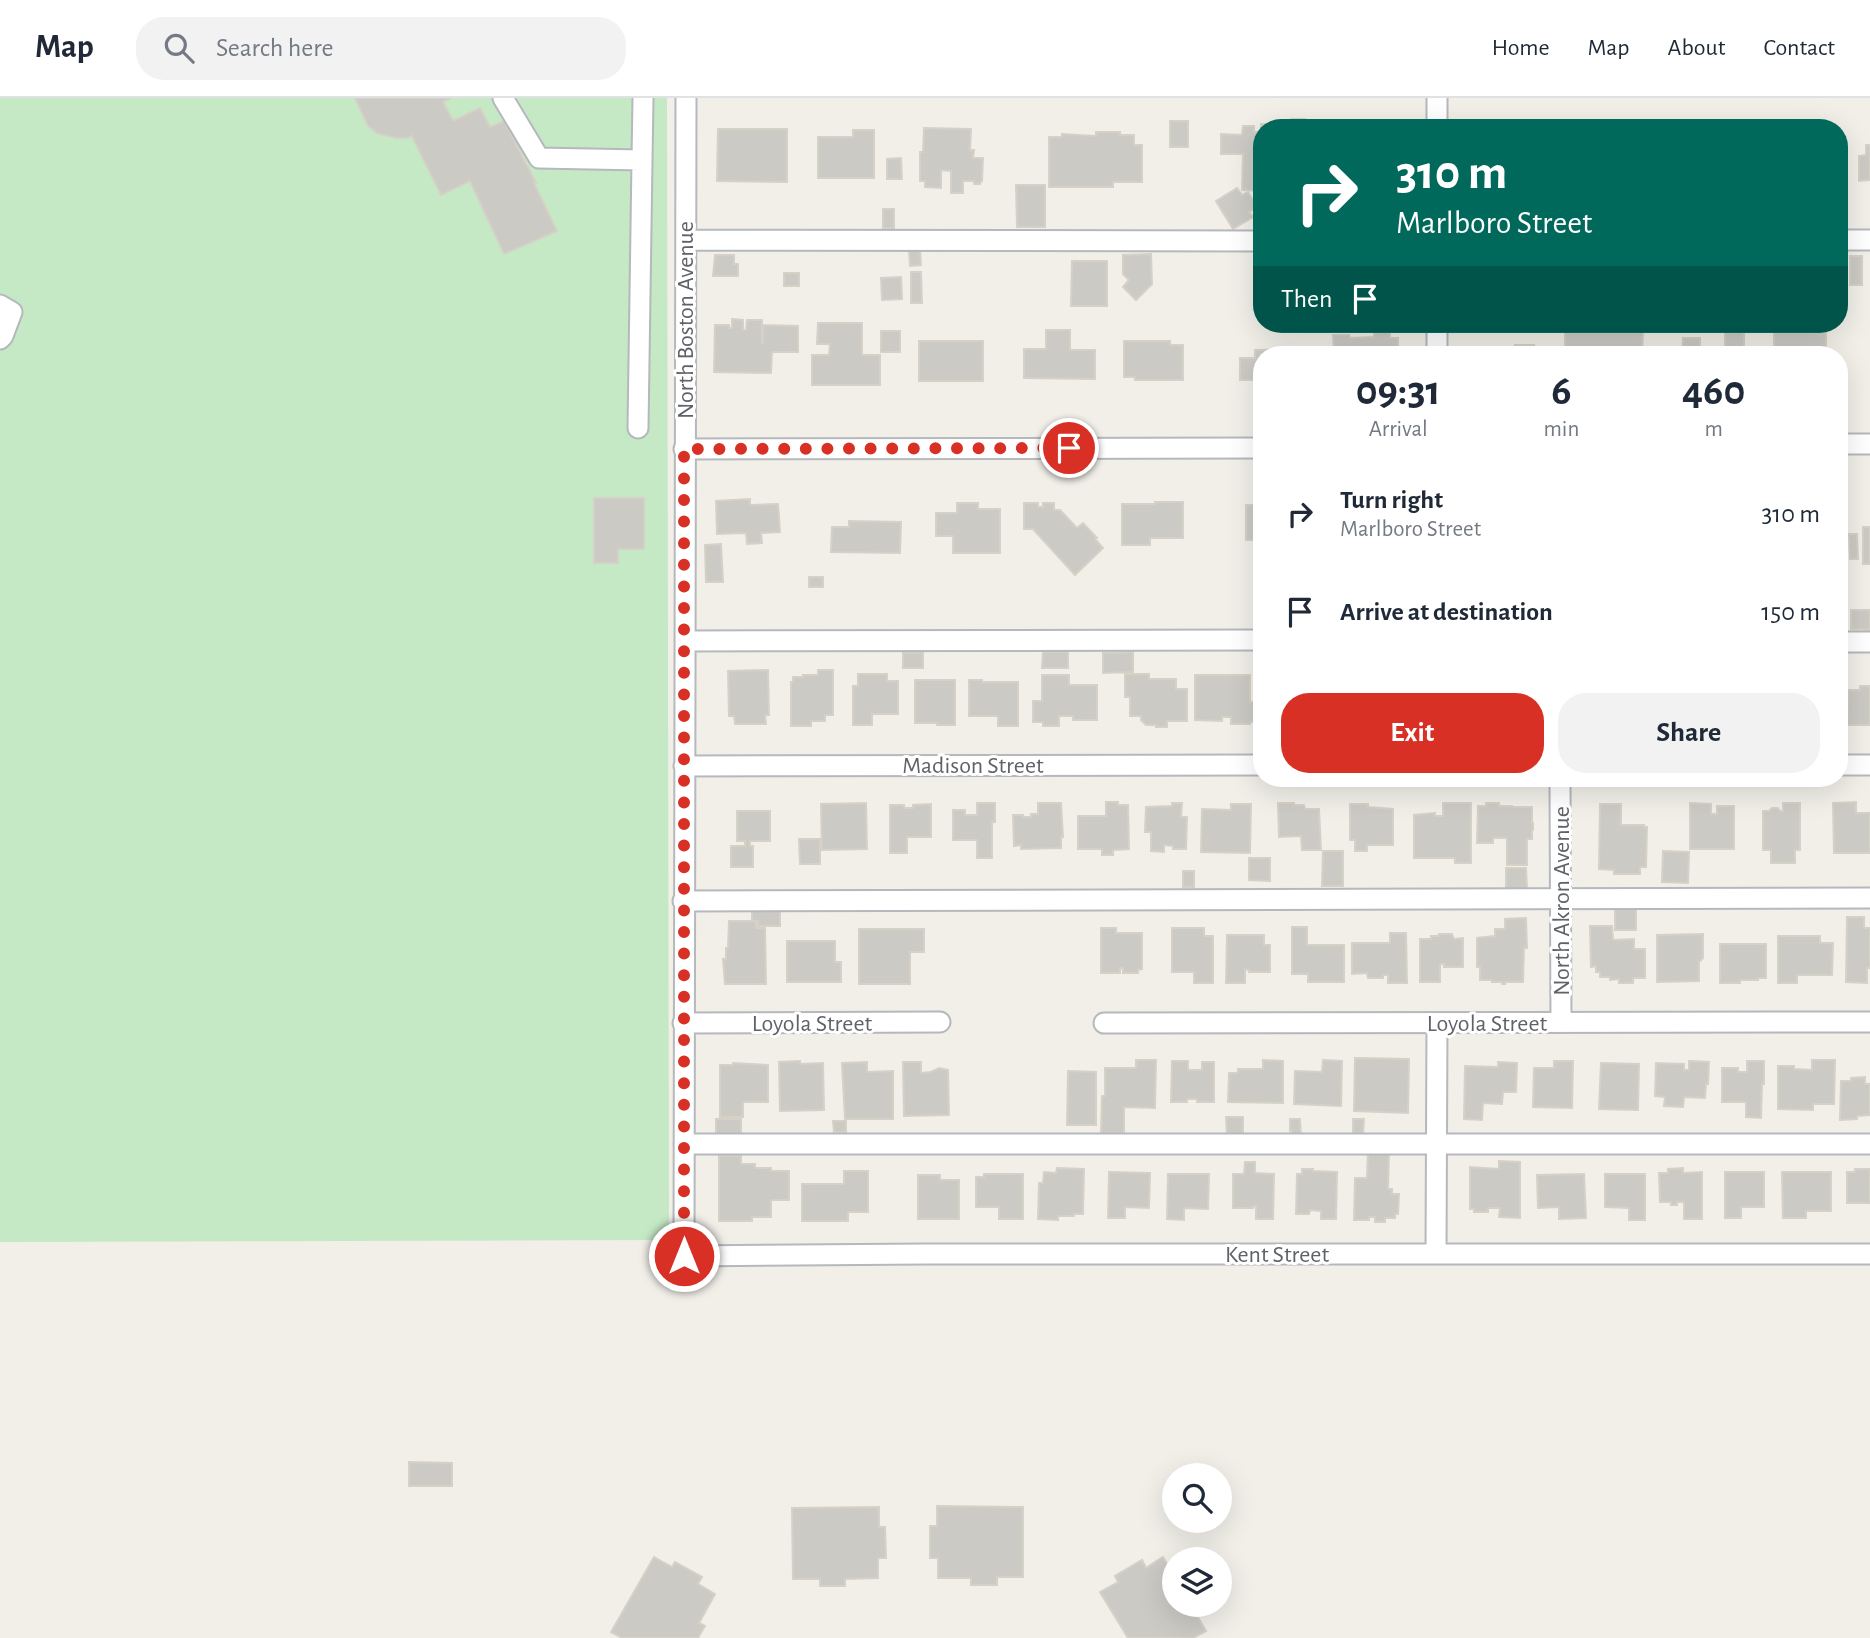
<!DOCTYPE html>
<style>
:root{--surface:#fff;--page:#f2f2f3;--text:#1f2937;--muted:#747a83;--line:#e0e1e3;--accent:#d93025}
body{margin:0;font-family:"Alegreya Sans",sans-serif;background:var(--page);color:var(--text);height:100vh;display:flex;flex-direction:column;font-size:26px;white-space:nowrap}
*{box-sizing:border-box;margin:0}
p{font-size:23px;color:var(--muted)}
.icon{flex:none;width:38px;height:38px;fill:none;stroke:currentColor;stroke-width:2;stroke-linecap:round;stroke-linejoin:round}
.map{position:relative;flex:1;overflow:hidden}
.sheet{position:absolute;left:1253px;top:248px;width:595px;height:441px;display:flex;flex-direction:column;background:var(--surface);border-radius:28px;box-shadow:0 7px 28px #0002}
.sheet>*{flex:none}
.top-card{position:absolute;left:1253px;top:21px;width:595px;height:214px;border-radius:28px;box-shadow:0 7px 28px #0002;background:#00695c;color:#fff;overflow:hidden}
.controls{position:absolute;left:1162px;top:1365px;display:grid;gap:14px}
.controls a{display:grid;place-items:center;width:70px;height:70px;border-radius:50%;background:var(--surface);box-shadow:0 7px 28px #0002;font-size:35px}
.pin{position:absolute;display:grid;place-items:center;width:60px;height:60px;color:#fff;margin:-30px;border:4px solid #fff;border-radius:50%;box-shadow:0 2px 7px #0007}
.me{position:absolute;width:77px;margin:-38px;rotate:0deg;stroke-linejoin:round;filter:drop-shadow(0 0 5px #0008)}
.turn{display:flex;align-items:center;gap:24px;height:147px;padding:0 28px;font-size:32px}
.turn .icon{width:91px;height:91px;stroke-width:2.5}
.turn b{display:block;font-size:49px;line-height:60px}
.then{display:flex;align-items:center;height:66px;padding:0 28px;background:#0003;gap:14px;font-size:26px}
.eta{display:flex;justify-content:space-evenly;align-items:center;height:119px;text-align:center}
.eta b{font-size:42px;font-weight:700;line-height:49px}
.cta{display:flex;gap:14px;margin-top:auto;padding:14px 28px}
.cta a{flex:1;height:80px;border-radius:28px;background:var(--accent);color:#fff;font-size:28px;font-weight:700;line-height:80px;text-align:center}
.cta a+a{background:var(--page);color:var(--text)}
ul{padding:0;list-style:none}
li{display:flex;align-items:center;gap:21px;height:98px;padding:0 28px}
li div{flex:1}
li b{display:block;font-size:26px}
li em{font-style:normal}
header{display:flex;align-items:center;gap:42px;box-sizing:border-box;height:98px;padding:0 35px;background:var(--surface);border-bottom:2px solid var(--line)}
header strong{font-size:33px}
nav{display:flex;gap:38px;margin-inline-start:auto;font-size:24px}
.search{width:490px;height:63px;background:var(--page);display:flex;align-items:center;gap:18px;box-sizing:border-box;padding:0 24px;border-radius:28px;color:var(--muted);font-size:26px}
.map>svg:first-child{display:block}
</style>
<header>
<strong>Map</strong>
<div class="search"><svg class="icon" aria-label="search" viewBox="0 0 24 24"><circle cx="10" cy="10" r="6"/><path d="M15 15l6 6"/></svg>Search here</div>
<nav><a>Home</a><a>Map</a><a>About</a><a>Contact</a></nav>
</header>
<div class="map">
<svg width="1870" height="1540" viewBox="0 0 1870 1540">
<rect width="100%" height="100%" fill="#f1efe8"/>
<path fill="#c5e8c5" d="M0,0h667l2,1142 -669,2z"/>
<path fill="#cccac5" stroke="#d6d1c6" stroke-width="2" d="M355,0h96l-8,4 10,19 27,-13 10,19 14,-6 32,62h-2l23,48 -53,23 -34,-73 -29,14 -29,-59 -5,2h-11l-19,-5 -9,-7z
M1291,21h14v5h7v4h-50v63l-20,-1 1,-36h-22v-20l21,1 1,-9h11v6h7v-8l30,1z
M1170,23h18v26h-18z
M924,30l47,1 -1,21h4l-1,8h10l-1,23h-1l-1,3h-6v-3h-11v12h-12v-22l-10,-1v18l-16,-1v-6h-5v-29h3z
M718,31h69v53l-70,-1z
M853,32h21v48h-56v-41h35z
M1096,34h24v3h14v10h8v37h-29v5h-64v-50h13v-3l34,2z
M1866,47h4v35l-11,1v-25l7,-1z
M901,60l1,21h-15v-20z
M1016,87h29v42h-28z
M1237,90l5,7 6,-3 9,15 -8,5 4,5 -20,12 -17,-28z
M883,111h11v19h-11z
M920,152l1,15 -11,1 -1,-15z
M1151,156l1,30 -16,16 -13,-13 6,-7 -6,-6v-19z
M715,157h19v9h4v12h-25z
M1850,158h12v29h-12z
M1072,163h35v45h-36z
M911,174h10l1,31h-11z
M784,175h15v13h-15z
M901,179l1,22 -20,1 -1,-22z
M732,221l11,1v10h3l1,-10h15v23h1v-18l35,1v26h-26l-1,21 -57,-1 1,-47h14v3h3z
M818,225h44v32h18v30h-68v-30h17l1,-11h-13z
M1565,226h54v7l24,1 -1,23h-77z
M1374,227h16v13h8v17h-64l-1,-20h16l1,3 24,-1z
M1774,229h52v28h-52z
M1046,232h24v20h25v29l-71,-1v-29h22z
M881,233h19v21h-19z
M1725,233h19v24h-44v-2h25z
M1683,240h17v17h-18z
M919,243h64v40h-64z
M1124,243h46v4h13v35h-48v-3h-11z
M1515,247h19v10h-38v-3h19z
M1304,251v6h-42v22h-4v3h-18v-22h15v-8z
M594,400h50v51h-26v14h-24z
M750,401v6l28,-1 2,28 -19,1 1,10 -15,1 -1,-11 -29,1 -1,-33z
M1155,404h28v36h-33v7h-28v-41h33z
M957,405h21v6h22v44h-47v-17h-17v-23h21z
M1024,405h14v4h5v-4h11v7h6l17,18 6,-5 14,15 -2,1 8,9 -28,27 -42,-46h-9z
M1246,407h16v35h-16z
M1839,407h8v23h-8z
M849,423l52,1 -1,31 -69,-1 1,-25h17z
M1863,429h7v37h-7z
M1849,436h8l1,25h-8z
M721,446l2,38h-17l-1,-37z
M809,479h14v10h-14z
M1851,512h19v20l-19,-1z
M1043,554h25v16h-26z
M1133,554v20l-30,1v-20z
M903,555h20v15h-20z
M768,572l1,45h-4l1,9h-31l-1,-8h-5l-1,-45z
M818,572h15v45h-8v6h-14v5h-20v-44h2v-5h10v-2h15z
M858,576h29v7h11v33h-26v11h-19v-39h5z
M1125,576h24v5h27v10h11v32h-20v6h-11v-2h-10l-5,-5v-4h-11v-19h-5z
M1042,577h27v10h28v35h-24v-4h-14v10h-16v-4h-10v-21h9z
M1195,577h55v27h10v20h-10v2h-19v-7h-9v4l-27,-1z
M915,582h40v45h-18v-2h-22z
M969,582h13v2h36v44h-20v-10h-29z
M1860,588h10v39h-23l1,-35h12z
M1106,704h12v3h10l1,44 -16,1v5h-11v-6h-24v-33h28z
M1856,704v11h14v40h-36l-1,-50z
M866,705l1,46 -45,1 -1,-46z
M977,705h18v19h-3v36h-15v-18h-24v-30h12v5h12z
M1038,705h23l2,34h-2v11l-40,1v-4l-7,1 -1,-31h10v2h8v-3h7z
M1172,705h10l-1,14h6l-1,32h-13v-3l-9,-1v7l-13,-1v-19h-6l1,-25 26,-1z
M1278,705h16v2h10l1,4h14l2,41h-19l-1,-14 -22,1z
M1443,705h28v60h-16v-5h-41v-43l21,-2v3h8z
M1486,705h13v3h13v1h20v16h1v7h-1v9h-5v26h-20v-27h-14v5h-16l1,-37h8z
M1690,705l21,1v10h6v-8h17v43h-44z
M1783,705h17v47h-5v13h-24v-13h-8v-39h6l3,-3h6l2,3h3z
M931,706v33h-24v16h-17v-48h14v3h9v-3z
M1231,706h20l-1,49 -49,-1 1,-43 29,1z
M1350,706h18v3l25,2v36h-26v6h-12v-11h-5z
M1600,706h21v21h23v2h3l-1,40h-6v7h-26v-4l-15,-1z
M737,713h33v30h-20v5h3v21h-22v-21h14v-5h-8z
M799,741h21v25h-20z
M1323,753h20v35h-21z
M1663,753l26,1 -1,31 -26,-1z
M1249,760h21v23l-21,-1z
M1506,770h20l1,21h-21z
M1183,773h11v16h-11z
M752,809h28v19h-22v-5h-6z
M1615,809h21v23h-21z
M1847,819h17v11h6v40h-3v15l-21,-1z
M1526,820l1,30h-3l-1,34h-18v2h-3v-2h-10v-2h-12v-13h-3v-29l18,-2v-7h10v-10z
M729,823h27v7h9l1,56h-41l-2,-25h3v-11h2z
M1590,828h22l1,14 21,-1v10h11v29h-12v5h-14v-4l-9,1v-3h-10v-5h-4v-6l-5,1z
M1292,829h15v18h37v37h-36v-8h-16z
M1101,830h15v5h26v36l-4,1v3h-15v-5h-3v5h-19z
M1172,830h32v8h9v47h-19v-11h-22z
M859,831h65v23h-14v32h-51z
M1390,835h16l1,50h-19v-8h-5v3h-15l-1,-5 -15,1v-31h38z
M1439,836h13l2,5 9,-1v29h-19v-3h-4v18h-20v-43h11v-3h8z
M1703,836v24l-4,4v19l-42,1v-47z
M1227,837h37v10h6v27h-21v-2l-4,-1v14h-19z
M1778,838h42v7h13l-1,32h-35v8h-19z
M787,843h48v21h6v20h-54z
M1720,846h46v34h-8v2h-18v3h-20z
M1355,960l54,1 -1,54 -54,-2z
M1136,962h20l-1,48 -31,-1v26h-23l1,-37h3v-28h31z
M1263,962l20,1v42l-55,-1 1,-29h9v-4h25z
M1323,962l19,1 -1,45 -47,-2 1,-33 27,1z
M1812,962h23l-1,44h-21v6l-35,-1v-43h16v3l18,1z
M800,963v3l23,-1 1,47 -44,1 -1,-49z
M1172,963h16v9h14v-8h12v40h-17v-3h-10v3h-16z
M1554,963h19l-1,47 -39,-1 1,-39h20z
M1689,963l20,1 -1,22h-2l-1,14 -21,-1 -1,10 -19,-1 1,-9 -10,-1 1,-33 28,1v6h5z
M1747,963h17v23h-2l-1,34 -15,-1v-15h-24v-34h16v4h9z
M867,964v10l26,-1v48h-48l-3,-56z
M903,964h18v11l10,-1 8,-4 9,2 1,45 -45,1z
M1498,964l19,1 -1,29h-13l-1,12 -19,-1 -1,17 -18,-1 1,-53 33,1z
M733,965l35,2v37h-25v15h-23v-52h13z
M1601,965l38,1 -1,46 -39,-1z
M1068,973l28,1v53h-29z
M1865,979v7h5v31l-13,1v3l-17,1 1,-39h10v-3z
M1226,1019h17v17l-16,1z
M716,1021h25v15h-25z
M1290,1021h10l1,19h-9v-7h-2z
M1353,1021h11l-1,14h-10z
M833,1023h13v11h-12z
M1368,1053l21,1 -1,37h4v5h7l-1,20h-3v4h-10v4h-10v-5h-6v3h-15l1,-42h12z
M719,1058h22v8h14v4h16v3h18v29h-18v17h-19v4h-33z
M1499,1063l21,1v56l-21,-1 1,-9h-12v4h-14v-3h-4v-42l29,2z
M1245,1064h10v11l19,1 -1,45h-17v-13h-3v2h-20v-34h11z
M1057,1070l27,1 -1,45h-9v2h-16v4l-20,-1 1,-36h4l1,-11 12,1z
M1683,1070v5l19,-1v47h-18v-17h-7v3h-6v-3h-11l-1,-29h9v-4z
M1302,1071h11v2l24,1 -1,47h-15v-8l-11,-1 -1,4h-13l1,-40h5z
M1855,1071h15v34h-23v-31h8z
M844,1073h24v41h-20v9h-46v-37h42z
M1109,1074l41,1 -1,35 -24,-1v11h-17z
M1725,1074h39v35h-23v11h-16z
M1782,1074h49v39h-25v7h-23z
M984,1076h39v45h-24v-12h-23v-30h8z
M1168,1076h41l-1,35 -24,-1v12l-17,-1z
M1584,1076l2,44 -27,1v-12l-21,1 -1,-33z
M1605,1076h40v46h-16v-12l-24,-1z
M918,1077h22v5h19v39h-41z
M409,1364l43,1v23h-43z
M937,1408l86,1v70h-26v8h-26v-7h-33v-20h-8v-32h7z
M879,1409v20h6l1,31h-8v20l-33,1v7h-25v-7h-27l-1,-71z
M654,1459l18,10 3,-5 27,15 -4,7 17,10 -16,29 6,3 -7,12h-76l-11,-6z
M1163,1459l11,19v29h23l-5,2 14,24 -13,7h-65l-28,-46 18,-10 -3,-6 27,-16 4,8z"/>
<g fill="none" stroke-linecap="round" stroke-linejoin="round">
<g stroke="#b5b8bc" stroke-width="23">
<path id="minor" d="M503,0l36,60 103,2 1,-62
M686,0l-2,1158 242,-2h944
M1437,0v30
M686,142l576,1
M1839,142h31
M0,207l12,7 -9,24 -3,3
M1437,257v-31
M638,330l4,-268
M1839,346h31
M684,351l578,-1
M685,543l577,-1
M1839,544h31
M1839,667h31
M684,668l578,-1
M1560,681l1,243
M683,803l1187,-3
M683,925l257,-1
M1104,925l766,-1
M684,1046h1186
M1436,1156l1,-231"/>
</g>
<use href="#minor" stroke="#fff" stroke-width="19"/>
</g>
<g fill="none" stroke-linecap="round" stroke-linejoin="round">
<path stroke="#d93025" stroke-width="12" stroke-dasharray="0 21.6" d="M684,1158v-807l385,-1"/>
</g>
<g text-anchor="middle" stroke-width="6" stroke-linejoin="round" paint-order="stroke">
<g font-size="24" fill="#5f6368" stroke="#fff">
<text transform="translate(685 222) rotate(-90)" y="8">North Boston Avenue</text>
<text x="973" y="675">Madison Street</text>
<text transform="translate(1561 803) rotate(-90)" y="8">North Akron Avenue</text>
<text x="812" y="933">Loyola Street</text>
<text x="1487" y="933">Loyola Street</text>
<text x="1277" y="1164">Kent Street</text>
</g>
</g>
</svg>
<div class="controls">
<a><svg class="icon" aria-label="search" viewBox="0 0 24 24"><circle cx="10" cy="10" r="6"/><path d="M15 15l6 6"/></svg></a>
<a><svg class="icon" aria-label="layers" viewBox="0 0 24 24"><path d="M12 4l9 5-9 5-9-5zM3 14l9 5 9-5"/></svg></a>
</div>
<div class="pin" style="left:1069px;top:350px;background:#d93025"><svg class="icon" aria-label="arrive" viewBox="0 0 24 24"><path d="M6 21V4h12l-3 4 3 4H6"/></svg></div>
<svg class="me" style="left:684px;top:1158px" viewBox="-20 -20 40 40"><circle r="17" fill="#d93025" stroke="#fff" stroke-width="3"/><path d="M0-11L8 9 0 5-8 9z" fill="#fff"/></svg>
<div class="top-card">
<div class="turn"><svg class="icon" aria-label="right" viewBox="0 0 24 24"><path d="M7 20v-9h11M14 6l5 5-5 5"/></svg><div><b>310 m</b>Marlboro Street</div></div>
<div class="then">Then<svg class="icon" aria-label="arrive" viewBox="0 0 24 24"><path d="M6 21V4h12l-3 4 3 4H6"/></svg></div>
</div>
<section class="sheet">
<div class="eta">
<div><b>09:31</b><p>Arrival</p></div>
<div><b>6</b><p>min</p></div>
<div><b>460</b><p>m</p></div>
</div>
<ul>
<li><svg class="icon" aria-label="right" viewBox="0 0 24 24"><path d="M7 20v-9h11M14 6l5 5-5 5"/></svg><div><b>Turn right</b><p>Marlboro Street</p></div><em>310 m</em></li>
<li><svg class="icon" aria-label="arrive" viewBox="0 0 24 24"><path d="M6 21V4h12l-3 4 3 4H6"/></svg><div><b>Arrive at destination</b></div><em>150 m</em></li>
</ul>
<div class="cta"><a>Exit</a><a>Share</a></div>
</section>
</div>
